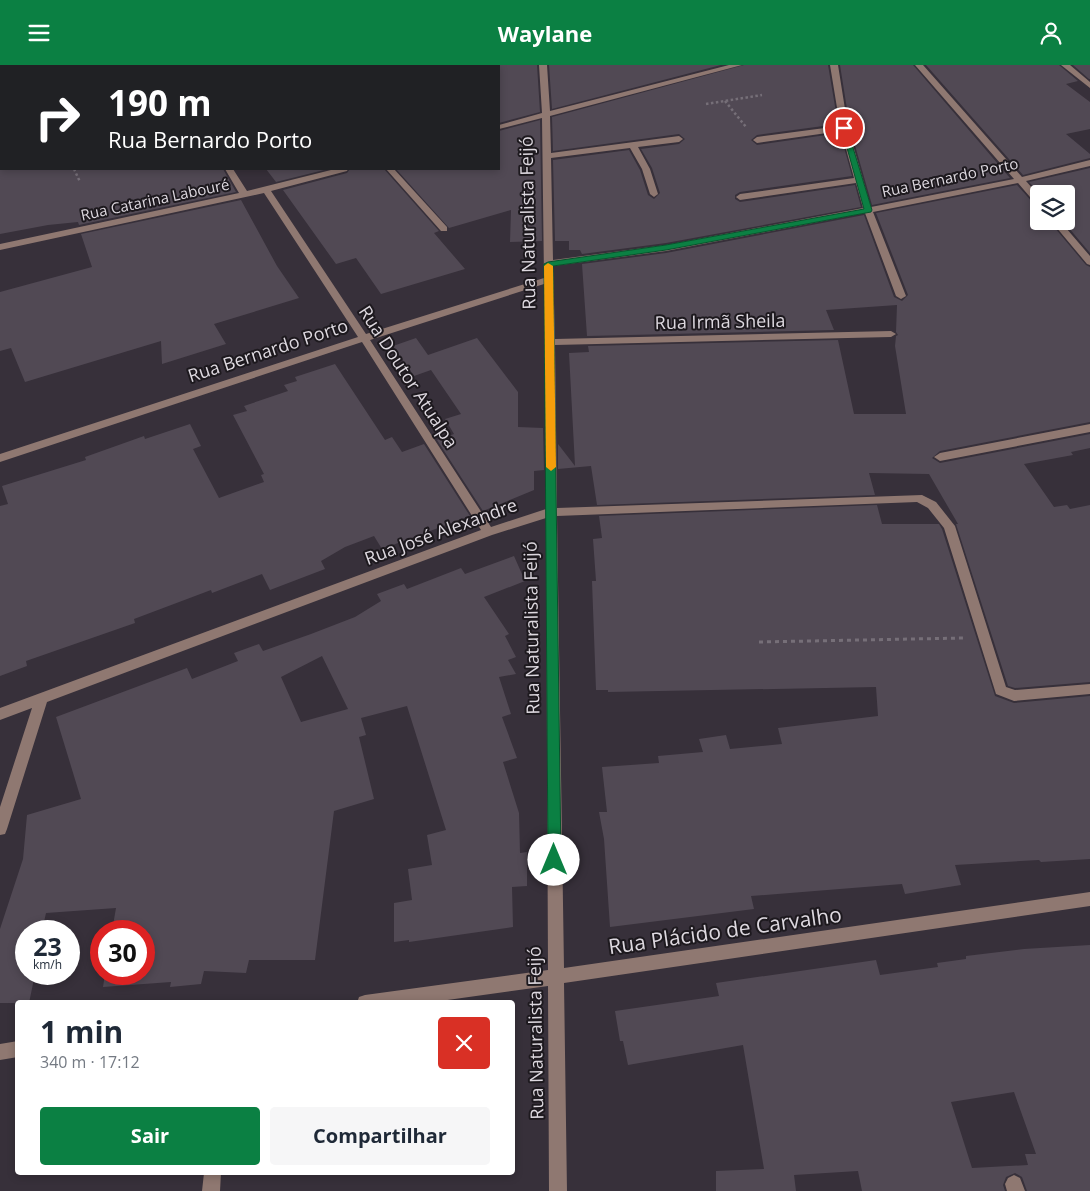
<!DOCTYPE html>
<html lang="pt">
<meta charset="utf-8">
<style>
:root{--surface:#fff;--page:#f6f6f7;--text:#1f2937;--muted:#747a83;--accent:#0b8043}
body{margin:0;font-family:"Open Sans",sans-serif;background:var(--page);color:var(--text);height:100vh;display:flex;flex-direction:column;font-size:19px;white-space:nowrap}
*{box-sizing:border-box;margin:0}
p{font-size:16px;color:var(--muted)}
.icon{flex:none;width:28px;height:28px;fill:none;stroke:currentColor;stroke-width:2;stroke-linecap:round;stroke-linejoin:round}
.map{position:relative;flex:1;overflow:hidden}
.side{position:absolute;left:15px;top:935px;width:500px;height:175px;display:flex;flex-direction:column;background:var(--surface);border-radius:5px;box-shadow:0 2px 8px #0003}
.side>*{flex:none}
.top-card{position:absolute;left:0px;top:0px;width:500px;height:105px;box-shadow:0 2px 8px #0003;background:#202124;color:#fff;overflow:hidden}
.controls{position:absolute;left:1030px;top:120px;display:grid;gap:10px}
.controls a{display:grid;place-items:center;width:45px;height:45px;border-radius:5px;background:var(--surface);box-shadow:0 2px 8px #0003;font-size:25px}
.speed{position:absolute;left:15px;top:855px;display:flex;gap:10px;font-size:25px;font-weight:700;text-align:center}
.speed>*{display:grid;place-content:center;width:65px;height:65px;border-radius:50%;background:var(--surface);box-shadow:0 2px 8px #0003;line-height:1}
.speed small{font-size:12px;font-weight:400}
.speed .limit{border:8px solid #d22;background:#fff;color:#111}
.pin{position:absolute;display:grid;place-items:center;width:42px;height:42px;color:#fff;margin:-21px;border:2px solid #fff;border-radius:50%;box-shadow:0 1px 5px #0007}
.me{position:absolute;width:55px;margin:-28px;rotate:0deg;stroke-linejoin:round;filter:drop-shadow(0 0 4px #0008)}
.turn{display:flex;align-items:center;gap:18px;height:105px;padding:0 25px;font-size:22px}
.turn .icon{width:65px;height:65px;stroke-width:2.5}
.turn b{display:block;font-size:35px;line-height:42px}
.round{display:grid;place-items:center;flex:none;width:52px;height:52px;border-radius:5px;background:var(--page)}
.headline{display:flex;align-items:center;justify-content:space-between;height:85px;padding:0 25px}
h1{font-size:30px;font-weight:700;line-height:38px}
.primary-button{display:flex;gap:10px;margin-top:auto;padding:10px 25px}
.primary-button a{flex:1;height:58px;border-radius:5px;background:var(--accent);color:#fff;font-size:20px;font-weight:700;line-height:58px;text-align:center}
.primary-button a+a{background:var(--page);color:var(--text)}
header{display:flex;justify-content:space-between;align-items:center;height:65px;padding:0 25px;background:var(--accent);color:#fff;font-size:22px;font-weight:700}
.map>svg:first-child{display:block}
</style>
<header><svg class="icon" aria-label="menu" viewBox="0 0 24 24"><path d="M4 6h16M4 12h16M4 18h16"/></svg>Waylane<svg class="icon" aria-label="person" viewBox="0 0 24 24"><circle cx="12" cy="8" r="4"/><path d="M4 21q1-7 8-7t8 7"/></svg></header>
<div class="map">
<svg width="1090" height="1126" viewBox="0 0 1090 1126">
<rect width="100%" height="100%" fill="#37303a"/>
<path fill="#514954" fill-rule="evenodd" d="M499,0h38l3,47 -41,11z
M549,0h172l-169,44z
M744,0h84l10,59 -81,11 -6,5 6,5 83,-12 12,43 -112,16 -5,3v4l5,3 115,-17 6,22 -195,36 -84,11 -2,-4h-11v-9h-14l-2,-81 76,-10 11,20 8,25 6,4 6,-6 -8,-25 -11,-19 38,-5 6,-5 -6,-5 -126,17 -1,-34z
M840,0h73l97,113 -138,27 -22,-77z
M926,0h133l19,16 -12,3 24,18v27l-24,5 24,20v4l-67,17z
M1073,0h17v14h-1z
M540,55l2,121 -32,1 1,-32 -62,18 -53,-59h103v-38z
M1090,103v85l-27,-32h3v-27h-26l-11,-12z
M0,104h223l13,23 -157,33 -1,-3 -30,3 -48,9z
M266,104h62l-52,13z
M350,104h34l55,62 -5,2 31,36 -84,25 -25,-36 -20,6 -53,-74 64,-17z
M1017,120l18,20 4,2v14h10l37,44 4,2v155l-150,29 -8,7 8,5 150,-29v14l-19,4 2,3 -49,9 30,43 13,-2 3,4 20,-4v177l-75,6 -7,-2 -52,-162h2l-29,-50 -60,-1 6,22 -278,10 -6,-39 -33,3v-25l17,22 -6,-113 20,-1 -1,-6 250,-6 16,74h52l-11,-68 1,-10 2,-1 -2,-3 1,-27 -71,5 8,20 -247,6 -5,-72 84,-11 198,-38 30,82 8,4 6,-6 -32,-82z
M241,135l36,66 22,32 -85,26 12,20 -64,20 -1,-23 -136,41 -14,-34 -11,3v-59l92,-25 -11,-33z
M416,273l12,17 49,-17 41,54v35l25,1 1,42 -10,1v19l-51,21 -46,-71 17,-6 -9,-15 16,-5 -30,-44 -17,6 -21,-30z
M335,299l50,76 7,-3 10,15 22,-8 46,72 -88,33 -8,-13 -29,11 -24,14 4,8 -55,21 -8,-16 -50,19 -1,-3 -77,29 1,4 -109,38 1,5 -27,10v-170l8,-2 -6,-18 84,-26 -1,-3 59,-21 1,3 45,-15 11,22 -8,3 26,49 45,-16 -3,-7 3,-1 -31,-59 14,-4 -3,-5 44,-15 -4,-6 13,-4 -2,-4z
M877,440l5,19h57l3,5 53,167 19,7 76,-7v163l-49,3 -2,-2 -84,5 6,20 -56,9 -3,-10 -151,12 3,13 -144,18 -6,-88 -5,-27h8l-5,-45 57,-4 -1,-7 45,-4 -4,-13 27,-4 4,14 52,-5 -4,-16 100,-12 -2,-29 -268,5v-2h-12l-4,-109h4l-3,-42 9,-1 -3,-22z
M514,491l11,25 -41,16 25,37 -4,2 11,21 -8,3 8,14 -17,3 12,37 -9,3 15,41 -14,4 16,51 1,40 7,-1v34l-15,1 1,40 -104,15v-2l-15,2v-39l18,-3 -4,-31 24,-4 -5,-30 19,-5 -39,-124 -46,12 5,17 -7,2 15,62 -40,12 -19,149h-66l-3,13 -42,-2 -3,13 -31,3 1,-5 -68,5 2,-13h39v-43h-32l4,-23 -70,5 -4,18h-16v43h9l-6,29h-29v-74l23,-70 4,-44 54,-16 -25,-82 131,-49 5,11 46,-18 -4,-8 25,-9 4,7 48,-17 44,-17 26,-16 -4,-7 27,-10 3,5 54,-21 4,6zM322,591l26,53 -47,13 -20,-45z
M1090,880v246h-63l-5,-14 -7,-4 -9,4 -3,8 2,6h-143l-4,-20 -64,4 2,16h-80v-20l48,-2 -21,-124 -115,20 -5,-24h-3l-5,-30 104,-15 -3,-13 160,-23 4,15 58,-8 -1,-4 29,-4v-3l58,-7zM1014,1027l22,62h-11l3,11 -56,3 -21,-66z"/>
<g fill="none" stroke-linecap="round" stroke-linejoin="round">
<path stroke="#766f78" stroke-width="2.5" stroke-dasharray="2.5 2.5" stroke-linecap="butt" d="M725,36l21,26
M706,39l56,-9
M74,104l6,13"/>
<path stroke="#766f78" stroke-width="3" stroke-dasharray="4 4" stroke-linecap="butt" d="M759,577l204,-4"/>
<path fill="#8f7871" fill-rule="evenodd" d="M165,0h8l1,1h-8z
M539,0h8l3,46 179,-46h13l-192,51 1,37 128,-17 4,3 -4,3 -41,5 12,22 8,25 -4,3 -4,-3 -8,-25 -12,-21 -79,10 2,102 113,-15 197,-37 -7,-25 -116,17 -4,-3 4,-3 114,-16 -13,-47 -84,12 -4,-3 4,-3 83,-11 -10,-61h8l10,63 23,79 143,-28 -99,-114h8l99,112 68,-17v6l-64,15 13,15v9l-3,-1 -18,-21 -145,29 33,84 -5,3 -5,-3 -31,-83 -199,38 -113,15 2,73 336,-8 5,3 -5,3 -336,8 2,163 365,-13 14,7 19,24 51,161 9,3 75,-6v10l-76,7 -18,-7 -52,-166 -16,-20 -11,-6 -360,14 7,452 526,-76v14l-526,77 3,208h-18l-1,-205 -122,17h-69l2,-6 6,-2 183,-25 -2,-452 -54,17 -445,167 -40,127 -2,5 -5,1v-28l32,-99 -32,12v-12l481,-178 -119,-188 -362,120v-8l358,-117 -94,-144 -264,57v-6l239,-51 -14,-24h8l14,22 88,-22h13l-1,2 -76,20 95,143 178,-56 -2,-160 -43,11v-4l43,-12zM544,219l2,225 -55,18 -121,-187z
M1061,0h9l20,17v6z
M0,61h1v4h-1z
M386,104h8l53,58v4h-6z
M1051,156h9l30,35v9l-3,-1z
M1090,359v8l-150,29 -6,-4 6,-4z
M18,976v16l-18,3v-16z
M204,1108h17l-1,18h-18z
M1014,1110l6,3 5,13h-18l-2,-7 3,-6z"/>
</g>
<path fill="#0b8043" stroke="#07532c" d="M841,61l6,2 25,82 -1,2 -205,38 -113,16 8,594 -2,4 -5,2 -4,-2 -2,-4 -4,-596 4,-2 118,-17 198,-36z"/>
<path fill="#f59e0b" d="M548,198l5,3 3,201 -5,4 -5,-4 -2,-201z"/>
<g text-anchor="middle" stroke-width="4" stroke-linejoin="round" paint-order="stroke">
<g font-size="15" fill="#ddd8df" stroke="#1d191e">
<text transform="translate(950 113) rotate(-12)" y="5">Rua Bernardo Porto</text>
<text transform="translate(155 135) rotate(-12)" y="5">Rua Catarina Labouré</text>
</g>
<g font-size="18" fill="#ddd8df" stroke="#1d191e">
<text transform="translate(528 158) rotate(-91)" y="6">Rua Naturalista Feijó</text>
<text transform="translate(720 257) rotate(-1)" y="6">Rua Irmã Sheila</text>
<text transform="translate(268 286) rotate(-18)" y="6">Rua Bernardo Porto</text>
<text transform="translate(408 312) rotate(57)" y="6">Rua Doutor Atualpa</text>
<text transform="translate(441 467) rotate(-20)" y="6">Rua José Alexandre</text>
<text transform="translate(532 563) rotate(-91)" y="6">Rua Naturalista Feijó</text>
<text transform="translate(536 968) rotate(-91)" y="6">Rua Naturalista Feijó</text>
</g>
<g font-size="21" fill="#ddd8df" stroke="#1d191e">
<text transform="translate(725 866) rotate(-8)" y="7">Rua Plácido de Carvalho</text>
</g>
</g>
</svg>
<div class="controls">
<a><svg class="icon" aria-label="layers" viewBox="0 0 24 24"><path d="M12 4l9 5-9 5-9-5zM3 14l9 5 9-5"/></svg></a>
</div>
<div class="speed"><div>23<small>km/h</small></div><div class="limit">30</div></div>
<div class="pin" style="left:844px;top:63px;background:#d93025"><svg class="icon" aria-label="arrive" viewBox="0 0 24 24"><path d="M6 21V4h12l-3 4 3 4H6"/></svg></div>
<svg class="me" style="left:554px;top:795px" viewBox="-20 -20 40 40"><circle r="19" fill="#fff"/><path d="M0-13L10 11 0 6-10 11z" fill="#0b8043"/></svg>
<div class="top-card">
<div class="turn"><svg class="icon" aria-label="right" viewBox="0 0 24 24"><path d="M7 20v-9h11M14 6l5 5-5 5"/></svg><div><b>190 m</b>Rua Bernardo Porto</div></div>
</div>
<section class="side">
<div class="headline"><div><h1>1 min</h1><p>340 m · 17:12</p></div><a class="round" style="background:#d93025;color:#fff"><svg class="icon" aria-label="close" viewBox="0 0 24 24"><path d="M6 6l12 12M18 6L6 18"/></svg></a></div>
<div class="primary-button"><a>Sair</a><a>Compartilhar</a></div>
</section>
</div>
